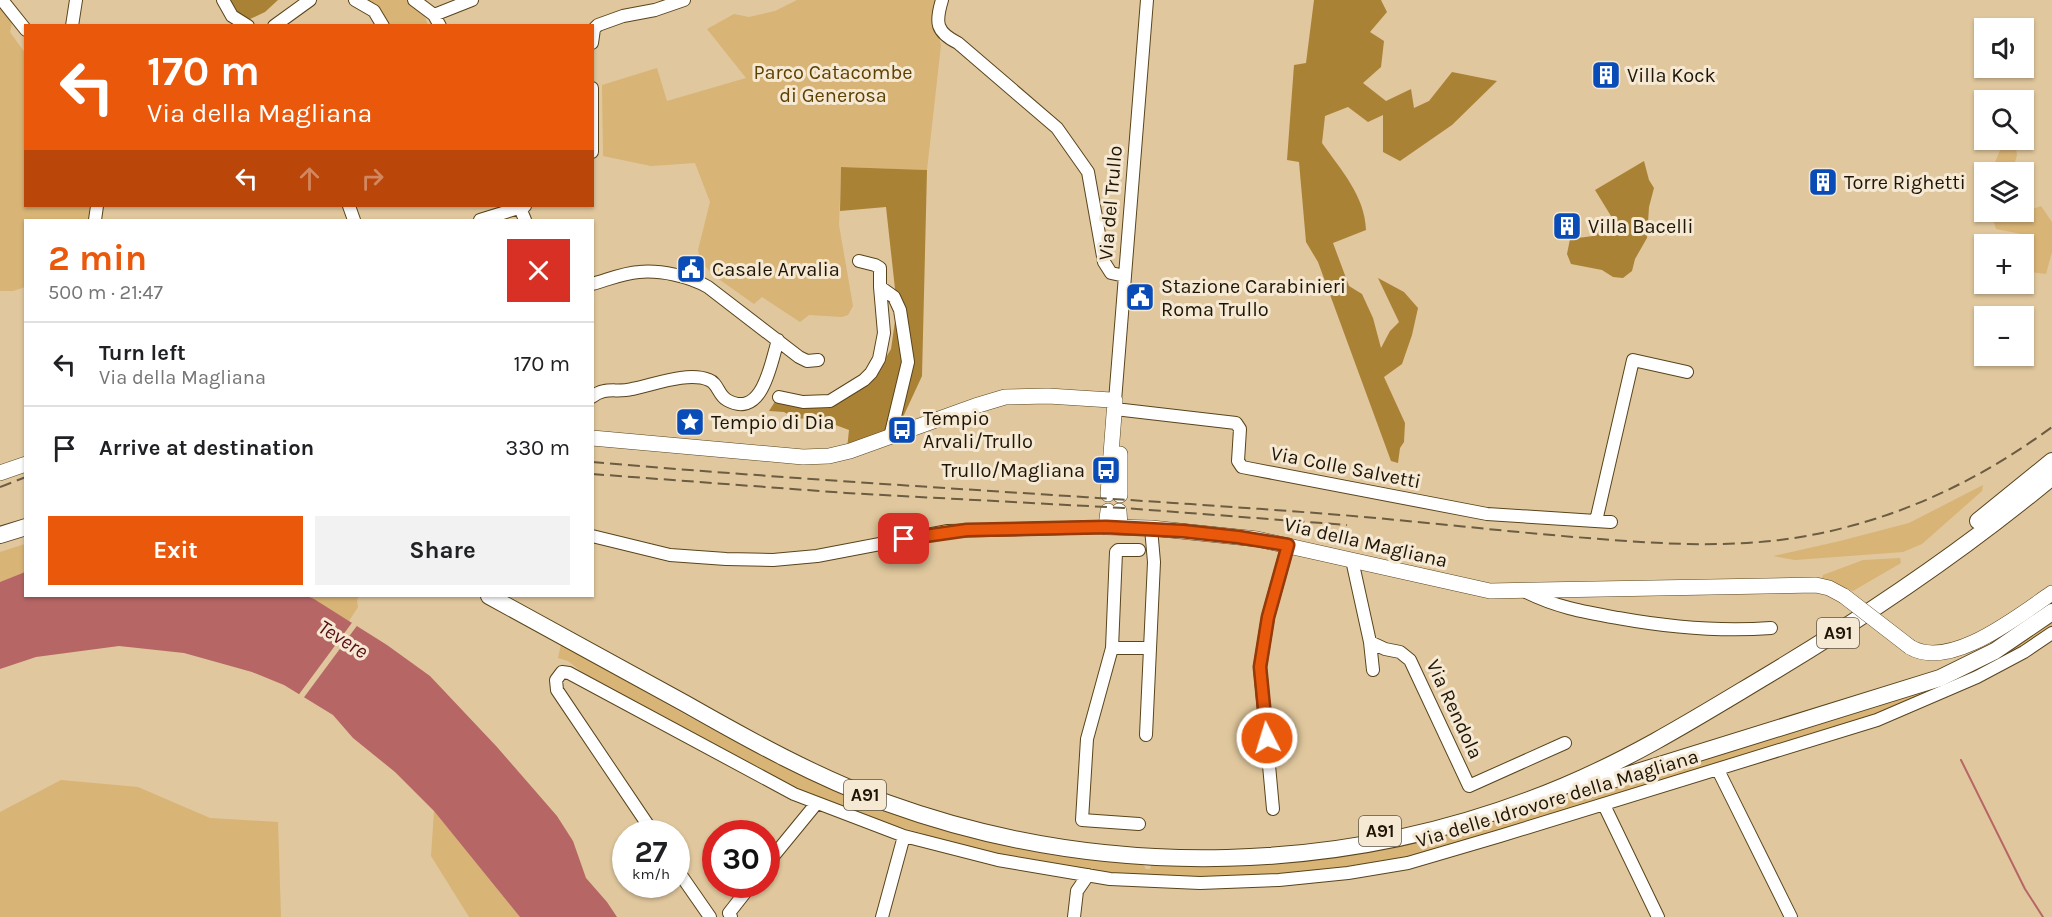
<!DOCTYPE html>
<meta charset="utf-8">
<style>
:root{--surface:#fff;--page:#f2f2f2;--text:#202124;--muted:#757577;--line:#e0e0e0;--accent:#ea580c}
body{margin:0;font-family:Karla,sans-serif;background:var(--page);color:var(--text);height:100vh;display:flex;flex-direction:column;font-size:22px;white-space:nowrap}
*{box-sizing:border-box;margin:0}
p{font-size:20px;color:var(--muted)}
.icon{flex:none;width:33px;height:33px;fill:none;stroke:currentColor;stroke-width:2;stroke-linecap:round;stroke-linejoin:round}
.map{position:relative;flex:1;overflow:hidden}
.details{position:absolute;left:24px;top:219px;width:570px;height:378px;display:flex;flex-direction:column;background:var(--surface);border-radius:0px;box-shadow:0 2px 4px #0004}
.details>*{flex:none}
.top-card{position:absolute;left:24px;top:24px;width:570px;height:183px;border-radius:0px;box-shadow:0 2px 4px #0004;background:#ea580c;color:#fff;overflow:hidden}
.fabs{position:absolute;left:1974px;top:18px;display:grid;gap:12px}
.fabs a{display:grid;place-items:center;width:60px;height:60px;border-radius:0px;background:var(--surface);box-shadow:0 2px 4px #0004;font-size:30px}
.speed{position:absolute;left:612px;top:820px;display:flex;gap:12px;font-size:30px;font-weight:700;text-align:center}
.speed>*{display:grid;place-content:center;width:78px;height:78px;border-radius:50%;background:var(--surface);box-shadow:0 2px 4px #0004;line-height:1}
.speed small{font-size:15px;font-weight:400}
.speed .limit{border:9px solid #d22;background:#fff;color:#111}
.pin{position:absolute;display:grid;place-items:center;width:51px;height:51px;color:#fff;margin:-26px;border-radius:12px;box-shadow:0 3px 9px #0006}
.me{position:absolute;width:66px;margin:-33px;rotate:355deg;stroke-linejoin:round;filter:drop-shadow(0 0 4px #0008)}
.turn{display:flex;align-items:center;gap:21px;height:126px;padding:0 24px;font-size:27px}
.turn .icon{width:78px;height:78px;stroke-width:2.5}
.turn b{display:block;font-size:42px;line-height:51px}
.lanes{display:flex;align-items:center;height:57px;padding:0 24px;background:#0003;justify-content:center;gap:30px;direction:ltr}
.lanes .off{opacity:.35}
.round{display:grid;place-items:center;flex:none;width:63px;height:63px;border-radius:0px;background:var(--page)}
.headline{display:flex;align-items:center;justify-content:space-between;height:102px;padding:0 24px}
h1{font-size:36px;font-weight:700;line-height:45px;color:var(--accent)}
.cta{display:flex;gap:12px;margin-top:auto;padding:12px 24px}
.cta a{flex:1;height:69px;border-radius:0px;background:var(--accent);color:#fff;font-size:24px;font-weight:700;line-height:69px;text-align:center}
.cta a+a{background:var(--page);color:var(--text)}
ul{padding:0;list-style:none}
li{display:flex;align-items:center;gap:18px;height:84px;padding:0 24px;border-top:2px solid var(--line)}
li div{flex:1}
li b{display:block;font-size:22px}
li em{font-style:normal}
.map>svg:first-child{display:block}
</style>
<div class="map">
<svg width="2052" height="917" viewBox="0 0 2052 917">
<rect width="100%" height="100%" fill="#e0c79d"/>
<path fill="#d8b476" d="M366,0h44l14,15 4,10h-40z
M797,0h139l1,30 4,15 -14,125 -86,-3 -2,58 14,81 -5,9 -6,2 -33,-2 -9,7 -38,-25 -8,7 -41,-29 -13,-15 -2,-10 12,-48 -15,-39 -44,3 -48,-10 -1,-71 55,-17 10,33 79,-23 -39,-49 27,-15 15,3 26,-6z
M0,9l12,14 -2,9 15,21 1,153h63v14h-63l-1,67 -12,4h-13z
M2015,142l2,13 -5,17h-21l12,-29z
M2041,206l11,16v30l-6,22 -17,-2 3,-36 -36,-7 -5,-17h33z
M1983,485l-1,6 -60,53 -19,8 -108,8 -22,-4 67,-15 69,-18z
M25,544v28l-25,10v-30z
M1900,558l1,5 -48,28 -32,-11 2,-5 40,-15z
M307,596h52l-2,4 1,7 -9,14z
M2052,617v11l-51,33 -135,59 -434,132 -50,12 -134,14 -109,-1 -126,-19 -53,-13 -102,-31 -44,-18 -34,-16 -95,-50 -103,-58 -14,-11 -10,-3 3,-14c123,69 244,146 380,185 66,18 135,24 202,35l3,5h4l1,-4h85l84,-6 75,-12 79,-20 415,-129z
M61,780l77,7 72,31 68,4 3,95h-281v-105z
M434,811l86,106h-51l-38,-61z"/>
<path fill="#aa8236" d="M230,0h48l-13,12 -15,7c-11,-3 -15,-9 -20,-19z
M1314,0h67l6,12 -17,20 14,9 -3,26 -18,16 23,18 25,-12 3,19 15,-7 23,-29 45,9 -45,44 -52,36 -17,-9v-37l-15,7 -20,-15 -23,9 -3,27c19,27 43,53 44,87l-33,13 16,43 13,8 11,24 8,30 9,-17 9,-9 -21,-44 26,14 14,16 -6,27 -10,29 -18,13 21,46 -1,19 -4,6 -2,15 -7,-2 -73,-199 -12,-20 -7,-80 -12,-2 7,-95 12,-2z
M1644,161l5,19 5,8 -5,19 -2,31 -12,21 -3,12 -9,7 -10,-1 -11,-7 -31,-6 -4,-10 3,-15 23,-3 18,-20 -16,-26z
M841,167l86,3 -5,206 -25,54 -50,19 2,-19 -27,-10 -28,-2 -10,-6 -15,-1 7,-11 54,5 23,-11 23,-20 15,-25 6,-42 -11,-100 -46,4z"/>
<path fill="#b76666" d="M25,572l1,24h281l7,3 73,46 43,31 67,71 60,69 16,25 13,37 21,24 10,15h-97l-86,-106 -39,-39 -42,-34 -20,-23 -49,-30 -32,-13 -68,-19 -65,-7 -83,11 -36,12v-87z"/>
<path fill="#e0c79d" d="M354,620l5,3 -57,77 -5,-3z"/>
<g fill="none" stroke-linecap="round" stroke-linejoin="round">
<path stroke="#b76666" stroke-width="2" d="M1961,760l64,129 18,28"/>
<g stroke="#59441c" stroke-width="14">
<path id="minor" d="M2,0l24,30
M223,0l9,16 16,10
M355,0l19,11 9,15
M414,0l20,15 6,11
M942,0c-7,23 -6,32 16,43l99,85 31,44 16,90 7,11 14,3
M434,15l38,-15
M72,26l4,-26
M274,26l36,-26
M592,43l2,-14 4,-4 25,-9 32,-6 29,-10
M592,88v64
M349,206l5,14
M520,208l5,12
M95,220l2,-14
M480,220l45,-14
M859,261l16,4 5,3v19
M592,284c15,-4 31,-11 47,-12 21,-2 50,4 69,15l91,70 8,4 11,-1
M592,397c13,-11 24,-4 40,-8 21,-4 56,-18 77,-9 9,3 9,15 18,20 36,20 44,-38 51,-60
M779,397l24,5 27,-1 34,-21 7,-7 8,-14 5,-26 -4,-46 14,10 6,13 8,52 -18,75
M1115,401l32,-401
M1115,409l121,14 4,6 -2,32 4,6 245,47 124,8
M1596,521l37,-161 54,12
M592,536l78,19 56,4 47,1 44,-4 131,-25 158,-4
M1352,560l18,82 3,28
M1524,591c31,16 60,21 94,27 50,9 101,14 153,10
M1370,642l15,7 15,3 10,8 59,126 96,-43
M1112,648l4,-96 2,-2h21
M1146,735l8,-173 -3,-34
M1718,770l73,147
M1604,805l54,112
M1273,809l-13,-142 8,-50 20,-72
M1139,824l-57,-4 5,-81 25,-91h37
M654,834l-97,-144 -1,-10 6,-8 7,1 225,121 110,42 94,24 112,19 90,4 79,-3 69,-7 60,-10 92,-27 377,-116 100,-43 47,-25 28,-19
M766,865l50,-61
M676,868l34,49
M731,917l-2,-4 22,-28
M882,917l22,-81
M1074,917l3,-26 11,-16"/>
</g>
<g stroke="#59441c" stroke-width="16">
<path id="major" d="M592,438l211,19 26,-1 21,-5 125,-45 30,-9 43,-1 63,4 4,1 -7,93
M0,473l26,-9
M1120,495v-41
M1108,511l-2,16 45,1 106,11 233,52 326,-6 13,3 15,8
M1119,511l1,16
M1910,647c40,24 108,-31 142,-54"/>
</g>
<g stroke="#59441c" stroke-width="18">
<path id="highway" d="M1978,521l74,-60
M0,535l26,-8
M489,596c65,36 131,72 197,108 65,37 130,73 201,99 218,79 464,73 677,-17 72,-30 137,-71 204,-111 100,-60 195,-124 284,-198
M1576,791l364,-113 55,-27 57,-39"/>
</g>
<use href="#minor" stroke="#fff" stroke-width="12"/>
<use href="#major" stroke="#fff" stroke-width="15"/>
<use href="#highway" stroke="#fff" stroke-width="16"/>
<path stroke="#6b5c42" stroke-width="2" stroke-dasharray="12 6" stroke-linecap="butt" d="M592,462c242,21 483,33 724,51 95,7 189,19 284,26 64,5 129,9 194,-1 96,-15 180,-54 258,-111
M592,474l254,19 278,15 223,17
M0,487l26,-10"/>
<g stroke="#59441c" stroke-width="16" stroke-linecap="butt">
<path id="major-bridge" d="M1844,596l66,51"/>
</g>
<use href="#major-bridge" stroke="#fff" stroke-width="15"/>
</g>
<g fill="none" stroke-linecap="round" stroke-linejoin="round">
<g stroke="#983908" stroke-width="15">
<path id="route" d="M904,539l63,-9 139,-3 77,4 55,6 50,8 -20,72 -8,50 7,71"/>
</g>
<use href="#route" stroke="#ea580c" stroke-width="10"/>
</g>
<defs>
<g id="building-square" transform="scale(1.5)"><rect x="-9" y="-9" width="18" height="18" rx="4" fill="#094cb7" stroke="#f6e9d4"/><path d="M-4-6H4V6H1V3H-1V6H-4ZM-2.5-4.3h1.7v1.8h-1.7ZM.8-4.3h1.7v1.8H.8ZM-2.5-1h1.7V.8h-1.7ZM.8-1h1.7V.8H.8Z" fill="#fff"/></g>
<g id="civic-square" transform="scale(1.5)"><rect x="-9" y="-9" width="18" height="18" rx="4" fill="#094cb7" stroke="#f6e9d4"/><path d="M-.6-6.5H3V-4.5H.6V-3L4-1V1h2V6H-6V1h2V-1L-.6-3ZM-1.2 2.5V6h2.4V2.5Z" fill="#fff"/></g>
<g id="sight-square" transform="scale(1.5)"><rect x="-9" y="-9" width="18" height="18" rx="4" fill="#094cb7" stroke="#f6e9d4"/><path d="M0-6L1.8-2.2L6-1.7L2.9 1.2L3.7 5.4L0 3.3L-3.7 5.4L-2.9 1.2L-6-1.7L-1.8-2.2Z" fill="#fff"/></g>
<g id="bus-square" transform="scale(1.5)"><rect x="-9" y="-9" width="18" height="18" rx="4" fill="#094cb7" stroke="#f6e9d4"/><path d="M-5-6H5V4H4V6H2V4H-2V6H-4V4H-5ZM-3.5-4V0h7V-4ZM-3.5 1.2v1.5H-2V1.2ZM2 1.2v1.5H3.5V1.2Z" fill="#fff"/></g>
</defs>
<g fill-rule="evenodd">
<use href="#building-square" x="1606" y="75"/>
<use href="#building-square" x="1823" y="182"/>
<use href="#building-square" x="1567" y="226"/>
<use href="#civic-square" x="691" y="269"/>
<use href="#civic-square" x="1140" y="297"/>
<use href="#sight-square" x="690" y="422"/>
<use href="#bus-square" x="902" y="430"/>
<use href="#bus-square" x="1106" y="470"/>
</g>
<g text-anchor="middle" stroke-width="6" stroke-linejoin="round" paint-order="stroke">
<g fill="#f6e9d4" stroke="#5f5544" stroke-width="1.5">
<rect x="1817" y="618" width="42" height="30" rx="4.5"/>
<rect x="844" y="780" width="42" height="30" rx="4.5"/>
<rect x="1359" y="816" width="42" height="30" rx="4.5"/>
</g>
<g font-size="18" font-weight="bold" fill="#1e1506">
<text x="1838" y="639">A91</text>
<text x="865" y="801">A91</text>
<text x="1380" y="837">A91</text>
</g>
<g font-size="20" fill="#5d4101" stroke="#f6e9d4">
<text x="833" y="79">Parco Catacombe<tspan x="833" dy="23">di Generosa</tspan></text>
</g>
<g font-size="20" fill="#1e1506" stroke="#f6e9d4" text-anchor="start">
<text x="1627" y="82">Villa Kock</text>
<text x="1844" y="189">Torre Righetti</text>
<text x="1588" y="233">Villa Bacelli</text>
<text x="712" y="276">Casale Arvalia</text>
<text x="1161" y="293">Stazione Carabinieri<tspan x="1161" dy="23">Roma Trullo</tspan></text>
<text x="923" y="425">Tempio<tspan x="923" dy="23">Arvali/Trullo</tspan></text>
<text x="711" y="429">Tempio di Dia</text>
<text x="1085" y="477" text-anchor="end">Trullo/Magliana</text>
</g>
<g font-size="20" fill="#1e1506" stroke="#f6e9d4">
<text transform="translate(1110 203) rotate(-85)" y="7">Via del Trullo</text>
<text transform="translate(1346 467) rotate(11)" y="7">Via Colle Salvetti</text>
<text transform="translate(1366 542) rotate(13)" y="7">Via della Magliana</text>
<text transform="translate(1455 709) rotate(65)" y="7">Via Rendola</text>
<text transform="translate(1557 798) rotate(-17)" y="7">Via delle Idrovore della Magliana</text>
</g>
<g font-size="21" font-style="italic" fill="#5a0d16" stroke="#f6e9d4">
<text transform="translate(343 639) rotate(32)" y="7">Tevere</text>
</g>
</g>
</svg>
<div class="fabs">
<a><svg class="icon" aria-label="sound" viewBox="0 0 24 24"><path d="M4 9h4l5-4v14l-5-4H4zM17 9q2 3 0 6"/></svg></a>
<a><svg class="icon" aria-label="search" viewBox="0 0 24 24"><circle cx="10" cy="10" r="6"/><path d="M15 15l6 6"/></svg></a>
<a><svg class="icon" aria-label="layers" viewBox="0 0 24 24"><path d="M12 4l9 5-9 5-9-5zM3 14l9 5 9-5"/></svg></a>
<a>+</a>
<a>−</a>
</div>
<div class="speed"><div>27<small>km/h</small></div><div class="limit">30</div></div>
<div class="pin" style="left:904px;top:539px;background:#d93025"><svg class="icon" aria-label="arrive" viewBox="0 0 24 24"><path d="M6 21V4h12l-3 4 3 4H6"/></svg></div>
<svg class="me" style="left:1267px;top:738px" viewBox="-20 -20 40 40"><circle r="17" fill="#ea580c" stroke="#fff" stroke-width="3"/><path d="M0-11L8 9 0 5-8 9z" fill="#fff"/></svg>
<div class="top-card">
<div class="turn"><svg class="icon" aria-label="left" viewBox="0 0 24 24"><path d="M17 20v-9H6M10 6l-5 5 5 5"/></svg><div><b>170 m</b>Via della Magliana</div></div>
<div class="lanes"><svg class="icon" aria-label="left" viewBox="0 0 24 24"><path d="M17 20v-9H6M10 6l-5 5 5 5"/></svg><svg class="icon off" aria-label="ahead" viewBox="0 0 24 24"><path d="M12 20V5M6 11l6-6 6 6"/></svg><svg class="icon off" aria-label="right" viewBox="0 0 24 24"><path d="M7 20v-9h11M14 6l5 5-5 5"/></svg></div>
</div>
<section class="details">
<div class="headline"><div><h1>2 min</h1><p>500 m · 21:47</p></div><a class="round" style="background:#d93025;color:#fff"><svg class="icon" aria-label="close" viewBox="0 0 24 24"><path d="M6 6l12 12M18 6L6 18"/></svg></a></div>
<ul>
<li><svg class="icon" aria-label="left" viewBox="0 0 24 24"><path d="M17 20v-9H6M10 6l-5 5 5 5"/></svg><div><b>Turn left</b><p>Via della Magliana</p></div><em>170 m</em></li>
<li><svg class="icon" aria-label="arrive" viewBox="0 0 24 24"><path d="M6 21V4h12l-3 4 3 4H6"/></svg><div><b>Arrive at destination</b></div><em>330 m</em></li>
</ul>
<div class="cta"><a>Exit</a><a>Share</a></div>
</section>
</div>
